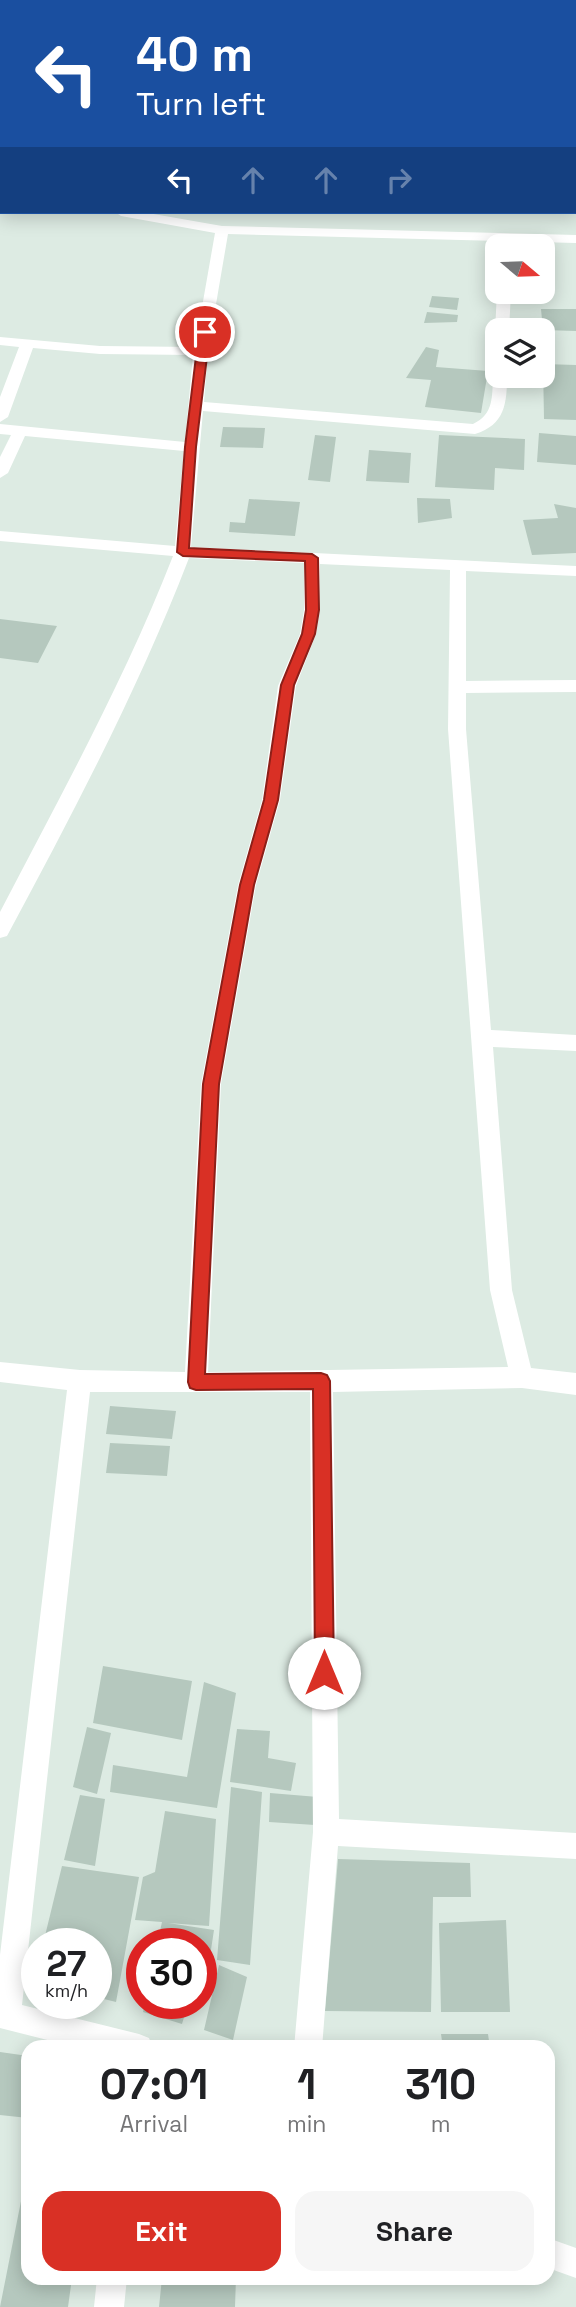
<!DOCTYPE html>
<style>
:root{--surface:#fff;--page:#f6f6f6;--text:#202124;--muted:#757577;--accent:#d93025}
body{margin:0;font-family:"Space Grotesk",sans-serif;background:var(--page);color:var(--text);height:100vh;display:flex;flex-direction:column;font-size:26px;white-space:nowrap}
*{box-sizing:border-box;margin:0}
p{font-size:23px;color:var(--muted)}
.icon{flex:none;width:38px;height:38px;fill:none;stroke:currentColor;stroke-width:2;stroke-linecap:round;stroke-linejoin:round}
.map{position:relative;flex:1;overflow:hidden}
.panel{position:absolute;left:21px;top:2040px;width:534px;height:245px;display:flex;flex-direction:column;background:var(--surface);border-radius:21px;box-shadow:0 4px 18px #0003}
.panel>*{flex:none}
.top-card{position:absolute;left:0px;top:0px;width:578px;height:214px;box-shadow:0 4px 18px #0003;background:#1a4fa0;color:#fff;overflow:hidden}
.needle{width:46px;rotate:109deg}
.controls{position:absolute;left:485px;top:234px;display:grid;gap:14px}
.controls a{display:grid;place-items:center;width:70px;height:70px;border-radius:14px;background:var(--surface);box-shadow:0 4px 18px #0003;font-size:35px}
.speed{position:absolute;left:21px;top:1928px;display:flex;gap:14px;font-size:35px;font-weight:700;text-align:center}
.speed>*{display:grid;place-content:center;width:91px;height:91px;border-radius:50%;background:var(--surface);box-shadow:0 4px 18px #0003;line-height:1}
.speed small{font-size:18px;font-weight:400}
.speed .limit{border:10px solid #d22;background:#fff;color:#111}
.pin{position:absolute;display:grid;place-items:center;width:60px;height:60px;color:#fff;margin:-30px;border:4px solid #fff;border-radius:50%;box-shadow:0 2px 7px #0007}
.me{position:absolute;width:77px;margin:-38px;rotate:0deg;stroke-linejoin:round;filter:drop-shadow(0 0 5px #0008)}
.turn{display:flex;align-items:center;gap:24px;height:147px;padding:0 21px;font-size:32px}
.turn .icon{width:91px;height:91px;stroke-width:2.5}
.turn b{display:block;font-size:49px;line-height:60px}
.lanes{display:flex;align-items:center;height:66px;padding:0 21px;background:#0003;justify-content:center;gap:35px;direction:ltr}
.lanes .off{opacity:.35}
.eta{display:flex;justify-content:space-evenly;align-items:center;height:119px;text-align:center}
.eta b{font-size:42px;font-weight:600;line-height:49px}
.cta{display:flex;gap:14px;margin-top:auto;padding:14px 21px}
.cta a{flex:1;height:80px;border-radius:21px;background:var(--accent);color:#fff;font-size:28px;font-weight:600;line-height:80px;text-align:center}
.cta a+a{background:var(--page);color:var(--text)}
.map>svg:first-child{display:block}
</style>
<div class="map">
<svg width="576" height="2307" viewBox="0 0 576 2307">
<rect width="100%" height="100%" fill="#ddebe3"/>
<g fill="none" stroke-linecap="round" stroke-linejoin="round">
<path fill="#7fd2d5" fill-rule="evenodd" d="M441,0h8l1,2h-8z"/>
</g>
<path fill="#b5c8be" d="M432,296l27,2 -2,12 -28,-3z
M541,309h35v22l-33,-1z
M427,312l31,3 -1,7 -33,1z
M426,347l13,3 -3,17 52,4 -7,42 -56,-6 6,-27 -25,-2z
M543,364l33,1v55l-32,-1z
M223,427l42,1 -2,20 -43,-1z
M539,433l37,3v29l-39,-3z
M315,435l21,2 -6,45 -22,-2z
M439,435l86,4 -1,31 -29,-2 -1,22 -59,-3z
M369,450l42,3 -2,30 -43,-2z
M417,498l33,1 2,19 -34,5z
M249,499l51,3 -5,34 -66,-4 1,-10 15,1z
M554,504l22,4v45l-44,2 -9,-35 35,-2z
M0,619l57,7 -19,37 -38,-5z
M110,1406l66,5 -4,28 -66,-5z
M110,1443l60,3 -3,30 -61,-3z
M103,1666l89,15 -10,59 -89,-17z
M204,1682l32,11 -19,115 -107,-16 3,-27 74,12z
M87,1727l24,6 -14,61 -24,-7z
M237,1729l33,2 -2,27 28,5 -5,28 -61,-9z
M231,1787l31,5 -12,173 -33,-5z
M270,1793l48,4 -3,28 -46,-3z
M80,1795l25,4 -10,67 -31,-6z
M165,1811l51,8 -7,107 -41,-3 46,7 -11,72 -2,-58h-44l5,-22 -27,-2 8,-43 12,-5z
M338,1859l132,4 1,34h-38l-2,115 -106,-1z
M62,1866l77,11 -23,125 -20,-5v-53h-53z
M506,1920l4,92h-69l-2,-89z
M219,1965l28,12 -14,63 -29,-10z
M145,2004h43l-6,20 -39,-12z
M441,2034h47l2,14h-47z
M0,2052l28,4v62l-28,-3z
M24,2186h4v92h44l-4,29h-68z
M162,2278h74l-1,29h-76z"/>
<g fill="none" stroke-linecap="round" stroke-linejoin="round">
<path fill="#fff" fill-rule="evenodd" d="M0,185h2v8h-2z
M115,212h27l80,14 354,9v8l-348,-9 -20,117 -4,51 269,22c21,-10 19,-27 20,-48l4,-4v4h10c0,27 -2,49 -32,58l-272,-23 -12,136 385,19v10l-110,-5v110l110,-1v12l-110,1v36l25,301 85,5v16l-83,-4 19,243 19,78 45,5v22l-54,-7 -189,4 6,427 237,14v26l-238,-13 -16,202h-28l19,-216 -3,-440h-220l-68,613 117,29 10,4 4,10h-74l-79,-20v-73l67,-565 -67,-8v-20l80,8 105,2 16,-288 37,-199 24,-85 16,-114 22,-52 4,-24v-47l-115,-5c-50,130 -116,255 -182,378l-7,2v-26c61,-117 125,-233 173,-356l-173,-15v-10l175,15 9,-95 -159,-15 -17,37 -8,5v-21l11,-22 -11,-1v-10l185,18 8,-87 -93,-1 -67,-6 -25,69 -8,5v-25l19,-50 -19,-2v-8l100,9 95,1 20,-114 -94,-17zM320,564l130,6 -2,159 42,561 18,77 -300,5 13,-288 35,-199 24,-85 16,-114 20,-52 4,-24z
M497,292h14l-2,39h-12v3l-2,-3z
M548,2238l28,10v30l-28,-10z
M97,2278h30l-3,29h-30z"/>
</g>
<path fill="#d93025" stroke="#8d1f18" stroke-width="2" d="M205,329l5,3 -14,115 -7,101 123,6 6,4 1,52 -4,24 -21,51 -16,115 -24,85 -35,199 -14,290 116,-1 6,2 3,6 4,292 -3,6 -7,3 -7,-3 -2,-6 -2,-284 -117,1 -6,-2 -2,-6 15,-298 37,-199 24,-85 17,-115 21,-51 4,-24 -1,-49 -122,-5 -6,-4 8,-105 14,-115z"/>
</svg>
<div class="controls">
<a><svg class="needle" viewBox="-14 -14 28 28"><path d="M0-13l5 13h-10z" fill="#e53935"/><path d="M0 13l5-13h-10z" fill="#757577"/></svg></a>
<a><svg class="icon" aria-label="layers" viewBox="0 0 24 24"><path d="M12 4l9 5-9 5-9-5zM3 14l9 5 9-5"/></svg></a>
</div>
<div class="speed"><div>27<small>km/h</small></div><div class="limit">30</div></div>
<div class="pin" style="left:205px;top:332px;background:#d93025"><svg class="icon" aria-label="arrive" viewBox="0 0 24 24"><path d="M6 21V4h12l-3 4 3 4H6"/></svg></div>
<svg class="me" style="left:324px;top:1673px" viewBox="-20 -20 40 40"><circle r="19" fill="#fff"/><path d="M0-13L10 11 0 6-10 11z" fill="#d93025"/></svg>
<div class="top-card">
<div class="turn"><svg class="icon" aria-label="left" viewBox="0 0 24 24"><path d="M17 20v-9H6M10 6l-5 5 5 5"/></svg><div><b>40 m</b>Turn left</div></div>
<div class="lanes"><svg class="icon" aria-label="left" viewBox="0 0 24 24"><path d="M17 20v-9H6M10 6l-5 5 5 5"/></svg><svg class="icon off" aria-label="ahead" viewBox="0 0 24 24"><path d="M12 20V5M6 11l6-6 6 6"/></svg><svg class="icon off" aria-label="ahead" viewBox="0 0 24 24"><path d="M12 20V5M6 11l6-6 6 6"/></svg><svg class="icon off" aria-label="right" viewBox="0 0 24 24"><path d="M7 20v-9h11M14 6l5 5-5 5"/></svg></div>
</div>
<section class="panel">
<div class="eta">
<div><b>07:01</b><p>Arrival</p></div>
<div><b>1</b><p>min</p></div>
<div><b>310</b><p>m</p></div>
</div>
<div class="cta"><a>Exit</a><a>Share</a></div>
</section>
</div>
